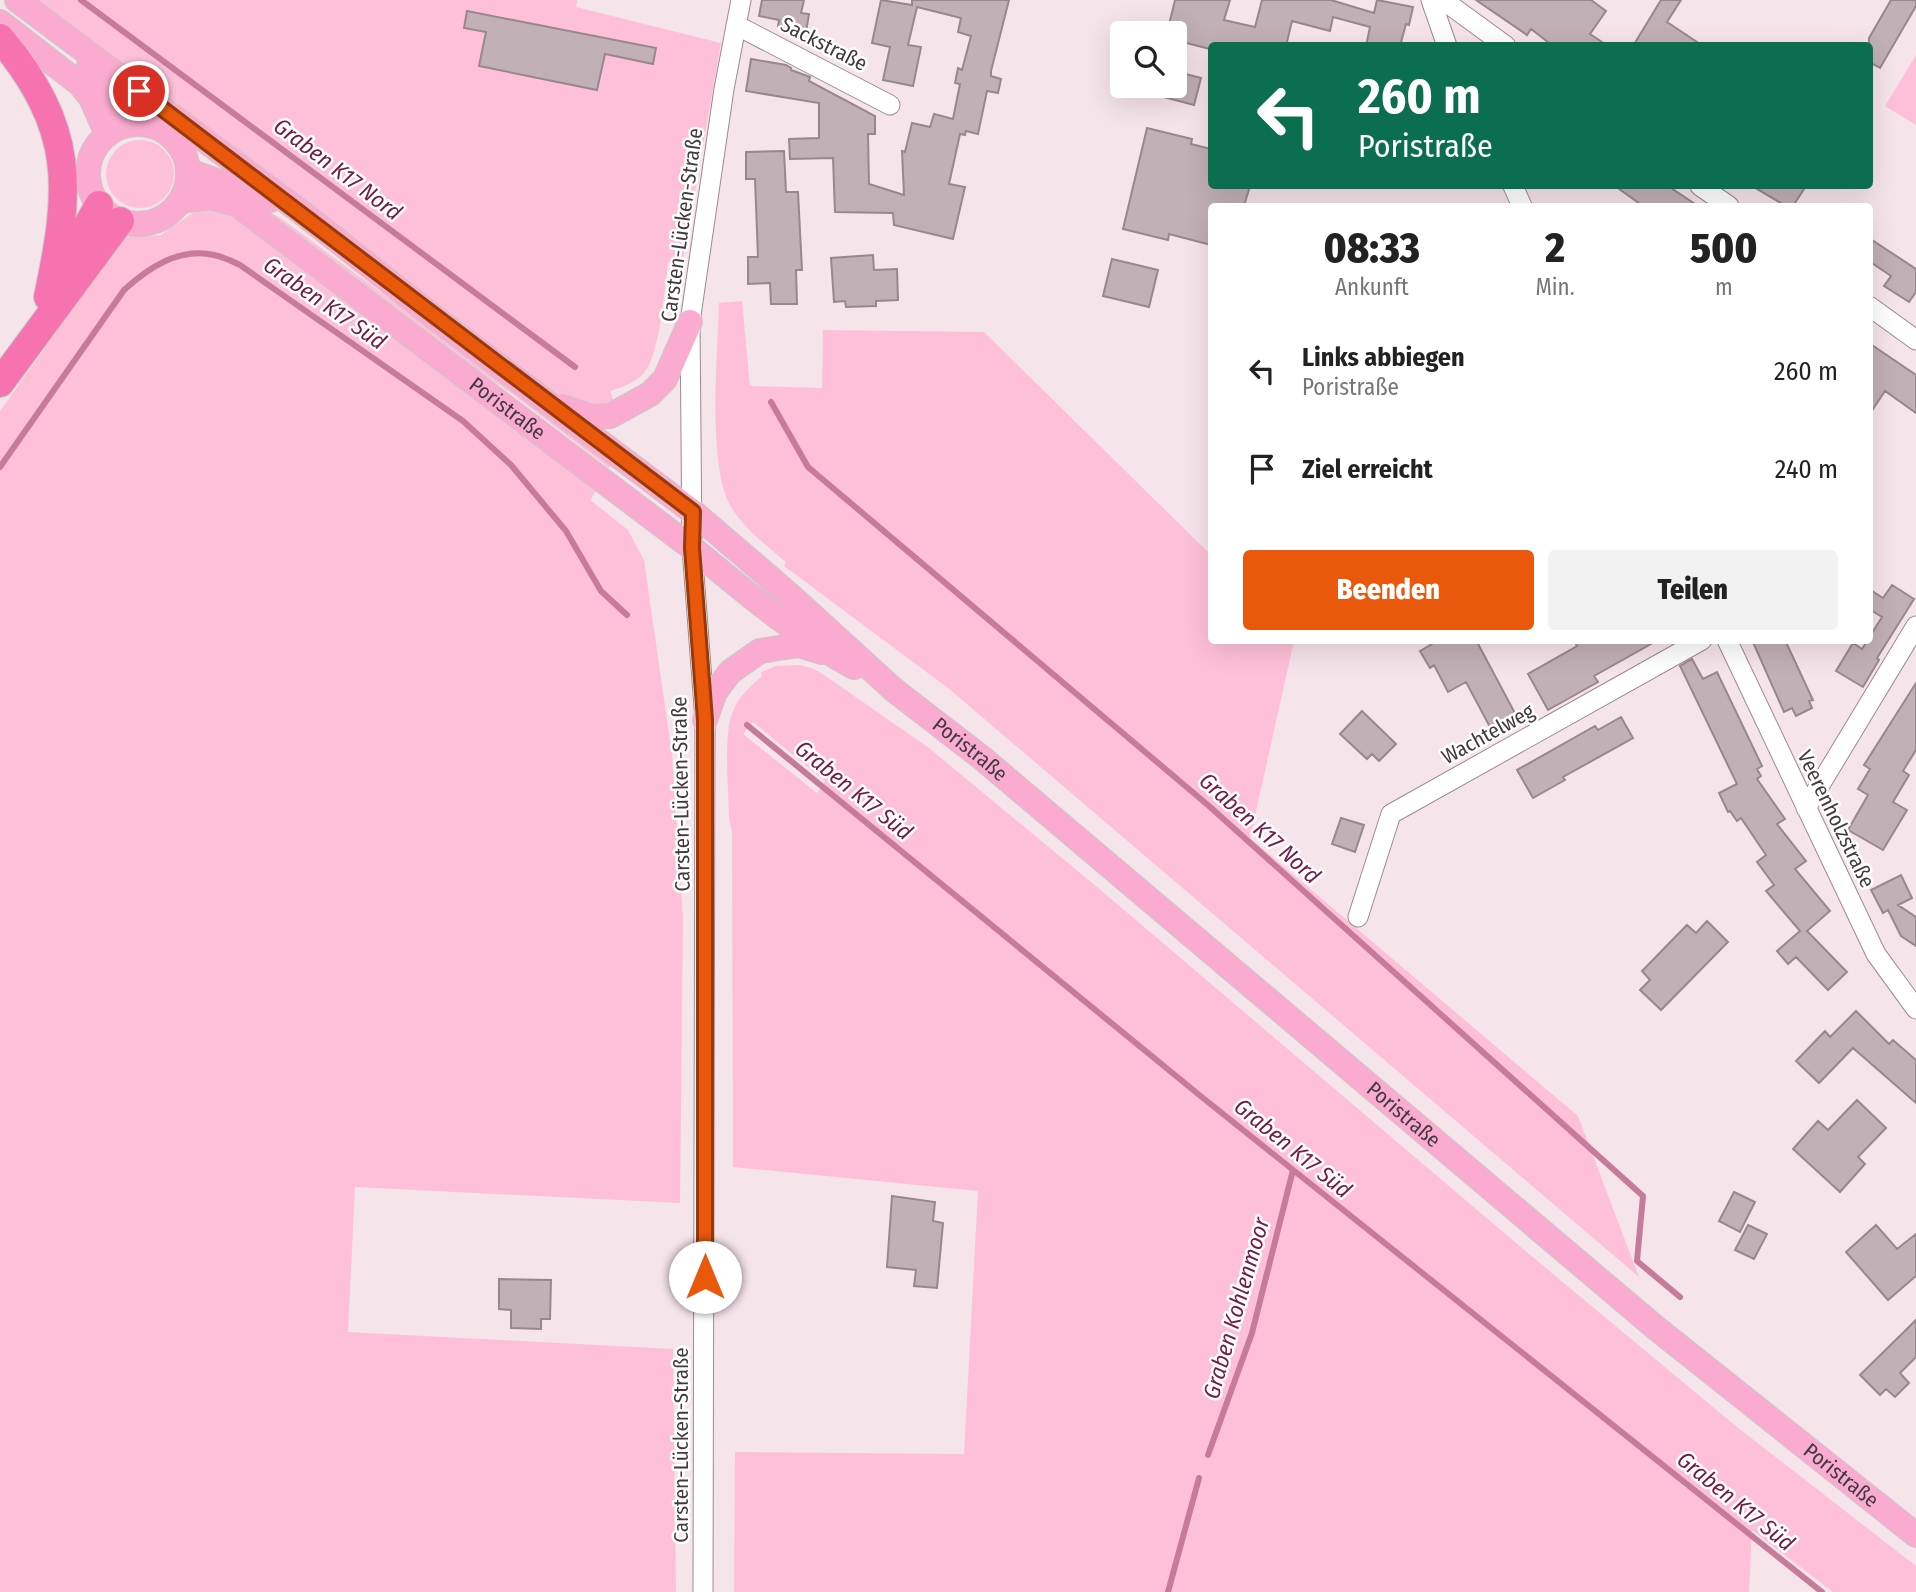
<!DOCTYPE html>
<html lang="de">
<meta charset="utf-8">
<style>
:root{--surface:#fff;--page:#f2f2f2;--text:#222;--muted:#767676;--accent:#ea580c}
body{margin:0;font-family:"Fira Sans Condensed",sans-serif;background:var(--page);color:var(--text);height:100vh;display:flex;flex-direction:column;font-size:26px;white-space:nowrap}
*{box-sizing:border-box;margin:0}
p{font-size:23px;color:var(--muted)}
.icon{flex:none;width:38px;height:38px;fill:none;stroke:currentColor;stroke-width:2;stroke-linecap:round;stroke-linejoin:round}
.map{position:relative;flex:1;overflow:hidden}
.side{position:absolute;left:1208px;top:203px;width:665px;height:441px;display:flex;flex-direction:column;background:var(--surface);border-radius:7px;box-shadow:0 7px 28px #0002}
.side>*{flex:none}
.hud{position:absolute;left:1208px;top:42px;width:665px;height:147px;border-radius:7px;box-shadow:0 7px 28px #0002;background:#0b6e4f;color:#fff;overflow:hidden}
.controls{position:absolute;left:1110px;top:21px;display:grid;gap:14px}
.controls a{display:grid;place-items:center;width:77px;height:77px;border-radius:7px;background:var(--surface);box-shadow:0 7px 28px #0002;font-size:35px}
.pin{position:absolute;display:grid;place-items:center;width:60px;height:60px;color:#fff;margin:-30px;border:4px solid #fff;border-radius:50%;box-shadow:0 2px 7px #0007}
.me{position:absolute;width:77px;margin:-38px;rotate:0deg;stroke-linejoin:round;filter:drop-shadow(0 0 5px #0008)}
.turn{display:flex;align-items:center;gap:24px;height:147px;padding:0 35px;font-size:32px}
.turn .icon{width:91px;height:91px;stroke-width:2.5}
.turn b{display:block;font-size:49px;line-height:60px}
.eta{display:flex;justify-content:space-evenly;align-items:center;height:119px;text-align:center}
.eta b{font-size:42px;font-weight:800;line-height:49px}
.primary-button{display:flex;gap:14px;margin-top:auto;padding:14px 35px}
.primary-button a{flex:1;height:80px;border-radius:7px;background:var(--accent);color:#fff;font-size:28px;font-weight:800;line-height:80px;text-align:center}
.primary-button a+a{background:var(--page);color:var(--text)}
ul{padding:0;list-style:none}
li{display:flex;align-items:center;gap:21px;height:98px;padding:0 35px}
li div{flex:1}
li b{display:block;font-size:26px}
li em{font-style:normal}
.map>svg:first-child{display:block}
</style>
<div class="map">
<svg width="1916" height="1592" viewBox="0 0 1916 1592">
<rect width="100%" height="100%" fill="#f5e4ea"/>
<path fill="#fec0d8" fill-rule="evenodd" d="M30,0h547l-1,7 145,36 -39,222 -14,-3c-3,24 -8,95 -25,112 -9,9 -22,14 -33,17l5,14 -33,1 -31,-11z
M1916,55v70l-31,-19z
M106 174a34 34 0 1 1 68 0a34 34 0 1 1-68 0Z
M255,203l27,16 330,245 -3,4 -98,-75 -71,-48z
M213,209l18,6 366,274 -7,11 38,30 16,30 28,195 11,163 -3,285 -325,-16 -7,145 325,17 3,243h-676v-1181l88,-123 10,-24 14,-18 14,-9 35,-2 33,-23z
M742,301l8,85 72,2 1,-58 161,2 227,223v85l83,1 -44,197 328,278 61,161 -691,-589 -164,-122 2,-4c-19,-16 -39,-31 -53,-52 -27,-39 -15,-158 -14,-207z
M800,665l14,4 10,6 105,73 168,139 432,367 208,173 179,139v26h-83l-81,-62 -3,62h-1015l1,-140 229,2 14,-263 -245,-24 -1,-336 -3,-13c0,-28 -7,-85 5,-109 6,-14 17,-23 28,-33l-1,-4 15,-6zM753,722l72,59 -8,12 -74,-59z"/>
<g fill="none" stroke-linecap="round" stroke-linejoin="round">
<path stroke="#c67b9a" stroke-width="6" d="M81,0l494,367
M771,402l37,65 401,339 434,390 -6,65 43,36
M0,467l124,-177c24,-22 55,-43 90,-35 9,2 18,6 26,10l223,156 48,44 55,66 35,60 26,24
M747,725l456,373 619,494
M1208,1455l44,-122 41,-163
M1168,1592l31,-114"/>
</g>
<path fill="#c1b0b6" stroke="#98888e" stroke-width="2" d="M762,0h42l-3,13 8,1 -3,18 -28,-6 1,-6 -20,-4z
M881,0l31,5v-5h97l-18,71v5l10,3 -3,14 -11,-2 -9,43 -12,-3 -1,4 -5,-1 -11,50 16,3 -12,52 -59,-14 -1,-12 -58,-1 -2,-54 -43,1 -1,-20 30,-1v-35l-73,-12 5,-32 35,6 5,3v2l19,7 -1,4 66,35v18h-7l1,50 35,11 -2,-44 3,1 7,-29 18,4 4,-13 19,5 7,-35 -5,-1 3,-15 4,2 9,-34 -13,-4 3,-14 -44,-11 -9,38 13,2 -8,39 -30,-6 7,-33 -18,-4z
M1175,0h55l-6,20 31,7 7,-27h69l43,13 3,-13 36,7 -4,18 -3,-1 -6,22h-34l4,-19 -37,-10 -3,14 -38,-10 -6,25h-75l-1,3 -36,-9v-7h-7z
M1476,0h115l15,11 -16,23 18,12h-55l-22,-17 -4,6z
M1661,0h20l-14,22 36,24h-70z
M1891,0h25v6l-36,62 -11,-6v-24z
M467,11l189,37 -3,16 -48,-10 -8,36 -118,-24 7,-34 -22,-4z
M1174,71l27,7 -7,27 -53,-14 1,-5h32z
M1147,128l45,11 -1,5 20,5v37h39l-6,20h-33v39l-42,-11 -1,6 -45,-11z
M784,151l2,41h12l4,78h-6l1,34h-26l-1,-21 -22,1v-27h10l-3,-78h-9v-27z
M1615,186h53l30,20h-55z
M1752,186h54l-13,20h-7z
M1869,238l47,31v23l-7,10 -25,-16 7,-10 -22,-15z
M873,255l1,15 23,-1 1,31 -22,1v5l-30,1 -1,-6 -11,1 -3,-44z
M1112,259l46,11 -9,37 -46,-11z
M1869,343l47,32v38l-31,-22 -16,24z
M1892,585l22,14 -37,59 2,2 -16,27 -27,-16 17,-28 9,6 20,-32 -13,-8v-20l14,9z
M1439,640h37l40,75 -25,14 -25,-47 -18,10 -14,-27 -4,3 -10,-17z
M1574,640h84l-64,36 4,6 -50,28 -20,-36 49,-28z
M1752,640h33l28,60 -4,1 3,7 -16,8 -4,-8 -8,4z
M1692,659l11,20 14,-7 45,94 -5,3 4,7 -4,3 28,40 -8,5 29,37 -11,8 35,42 -23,20 40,41 -19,18 -32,-33 -8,7 -11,-13 23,-20 -34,-40 8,-6 -17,-23 9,-7 -25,-37 -4,3 -7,-10 -2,1 -9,-19 18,-9 -57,-118z
M1916,683v67l-13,21 6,4 -16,27 14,8 -24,40 -35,-20 20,-35 -10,-6 12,-20 -6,-4z
M1362,711l34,33 -17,17 -7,-7 -5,5 -27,-25z
M1621,717l12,21 -70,39 2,3 -32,18 -16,-28 78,-44 3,4z
M1341,818l23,7 -9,27 -23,-8z
M1901,875l11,23 -14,7 18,12v29l-15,-10 -13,-26 -5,3 -12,-23z
M1707,921l21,21 -67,68 -21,-20 10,-10 -8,-9 45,-46 9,8z
M1856,1011l33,33 4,-4 23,20v43l-63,-55 -34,35 -23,-22 29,-30 5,6z
M1857,1100l29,28 -28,29 7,7 -25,28 -47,-43 25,-28 10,9z
M1734,1192l21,10 -15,30 -21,-11z
M892,1196l43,6 -2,19 10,2 -6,65 -23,-2 2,-16 -29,-3z
M1748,1225l19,9 -13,25 -19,-9z
M1876,1225l21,24 19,-15v42l-28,24 -42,-48z
M499,1279l52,1 -1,39h-9v10l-30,-1v-18l-12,-1z
M1916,1320v37l-16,16 9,10 -14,14 -9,-8 -6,6 -20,-20z"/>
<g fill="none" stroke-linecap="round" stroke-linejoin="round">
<g stroke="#9b8b91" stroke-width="21">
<path id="minor" d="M1431,0l16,46
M1443,0l63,46
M736,25l154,80
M1513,186l9,20
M1700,186l29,20
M1869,306l47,34
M1727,640l149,314 40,55
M1806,808l110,-182
M1358,917l33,-103 311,-174
M703,1592l2,-872 -13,-172 -2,-226 34,-233 17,-89"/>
</g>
<g stroke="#cac8c9" stroke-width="26">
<g id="major">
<path id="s1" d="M17,0l288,215 129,102 259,195 99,85 102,93 88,68 674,570 260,207"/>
<path d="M0,22l81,63 10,13 16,36"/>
<path d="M89,65l13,14 30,45"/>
<circle cx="138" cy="174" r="50"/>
<path d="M189,171l81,29"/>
<path id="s2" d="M181,201l29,-4 28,8 454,343c51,42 103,87 162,119"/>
<path d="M563,407l29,10 18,-1 40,-22 15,-15 25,-57"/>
<path d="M705,720l10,-28 15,-20 30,-21 39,-6 23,7"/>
</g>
</g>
<g stroke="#cac8c9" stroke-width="30">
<path id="highway" d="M0,38c76,91 71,150 48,259
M59,276l40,-71
M0,383l120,-162"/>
</g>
<use href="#minor" stroke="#fff" stroke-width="19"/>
<use href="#major" stroke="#faabcf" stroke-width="24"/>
<use href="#highway" stroke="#f773af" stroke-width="28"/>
</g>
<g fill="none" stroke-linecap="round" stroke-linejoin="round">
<g stroke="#983908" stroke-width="18">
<path id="route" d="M139,91l554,421 -1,36 13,172v557"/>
</g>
<use href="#route" stroke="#ea580c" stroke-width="12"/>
</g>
<g text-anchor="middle" stroke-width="5" stroke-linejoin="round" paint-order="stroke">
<g font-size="21" fill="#413a3d" stroke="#fff">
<text transform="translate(824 44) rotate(27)" y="7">Sackstraße</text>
<text transform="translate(682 225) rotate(-82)" y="7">Carsten-Lücken-Straße</text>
<text dy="7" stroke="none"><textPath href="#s2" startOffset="396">Poristraße</textPath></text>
<text transform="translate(1488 734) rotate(-29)" y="7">Wachtelweg</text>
<text dy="7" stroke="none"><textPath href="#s1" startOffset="1213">Poristraße</textPath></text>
<text transform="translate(681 794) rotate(-91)" y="7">Carsten-Lücken-Straße</text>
<text transform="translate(1836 819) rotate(64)" y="7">Veerenholzstraße</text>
<text dy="7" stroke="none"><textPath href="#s1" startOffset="1780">Poristraße</textPath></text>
<text transform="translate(681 1445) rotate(-90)" y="7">Carsten-Lücken-Straße</text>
<text dy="7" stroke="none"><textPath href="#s1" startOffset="2347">Poristraße</textPath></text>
</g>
<g font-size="23" font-style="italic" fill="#731a48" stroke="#fff">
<text transform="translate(338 169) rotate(37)" y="8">Graben K17 Nord</text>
<text transform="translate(325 303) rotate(35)" y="8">Graben K17 Süd</text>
<text transform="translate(854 790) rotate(39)" y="8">Graben K17 Süd</text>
<text transform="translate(1260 828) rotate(42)" y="8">Graben K17 Nord</text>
<text transform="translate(1293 1148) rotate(39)" y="8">Graben K17 Süd</text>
<text transform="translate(1236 1308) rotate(-74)" y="8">Graben Kohlenmoor</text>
<text transform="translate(1736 1501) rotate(39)" y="8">Graben K17 Süd</text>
</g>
</g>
</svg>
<div class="controls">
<a><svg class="icon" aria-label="search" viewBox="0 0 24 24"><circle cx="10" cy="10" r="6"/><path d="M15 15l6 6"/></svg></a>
</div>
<div class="pin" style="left:139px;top:91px;background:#d93025"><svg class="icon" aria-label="arrive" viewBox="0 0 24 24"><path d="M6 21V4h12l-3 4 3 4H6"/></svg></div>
<svg class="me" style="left:705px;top:1277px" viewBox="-20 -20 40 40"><circle r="19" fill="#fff"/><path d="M0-13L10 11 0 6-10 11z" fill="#ea580c"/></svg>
<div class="hud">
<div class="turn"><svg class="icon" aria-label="left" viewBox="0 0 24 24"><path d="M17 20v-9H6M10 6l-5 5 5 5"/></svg><div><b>260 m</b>Poristraße</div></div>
</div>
<section class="side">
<div class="eta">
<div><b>08:33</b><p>Ankunft</p></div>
<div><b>2</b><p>Min.</p></div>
<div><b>500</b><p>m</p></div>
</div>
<ul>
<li><svg class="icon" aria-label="left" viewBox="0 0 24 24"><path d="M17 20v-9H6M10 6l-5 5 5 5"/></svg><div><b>Links abbiegen</b><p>Poristraße</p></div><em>260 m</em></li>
<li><svg class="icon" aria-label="arrive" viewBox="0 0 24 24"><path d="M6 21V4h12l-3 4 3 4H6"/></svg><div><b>Ziel erreicht</b></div><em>240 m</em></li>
</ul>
<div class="primary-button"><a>Beenden</a><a>Teilen</a></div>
</section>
</div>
